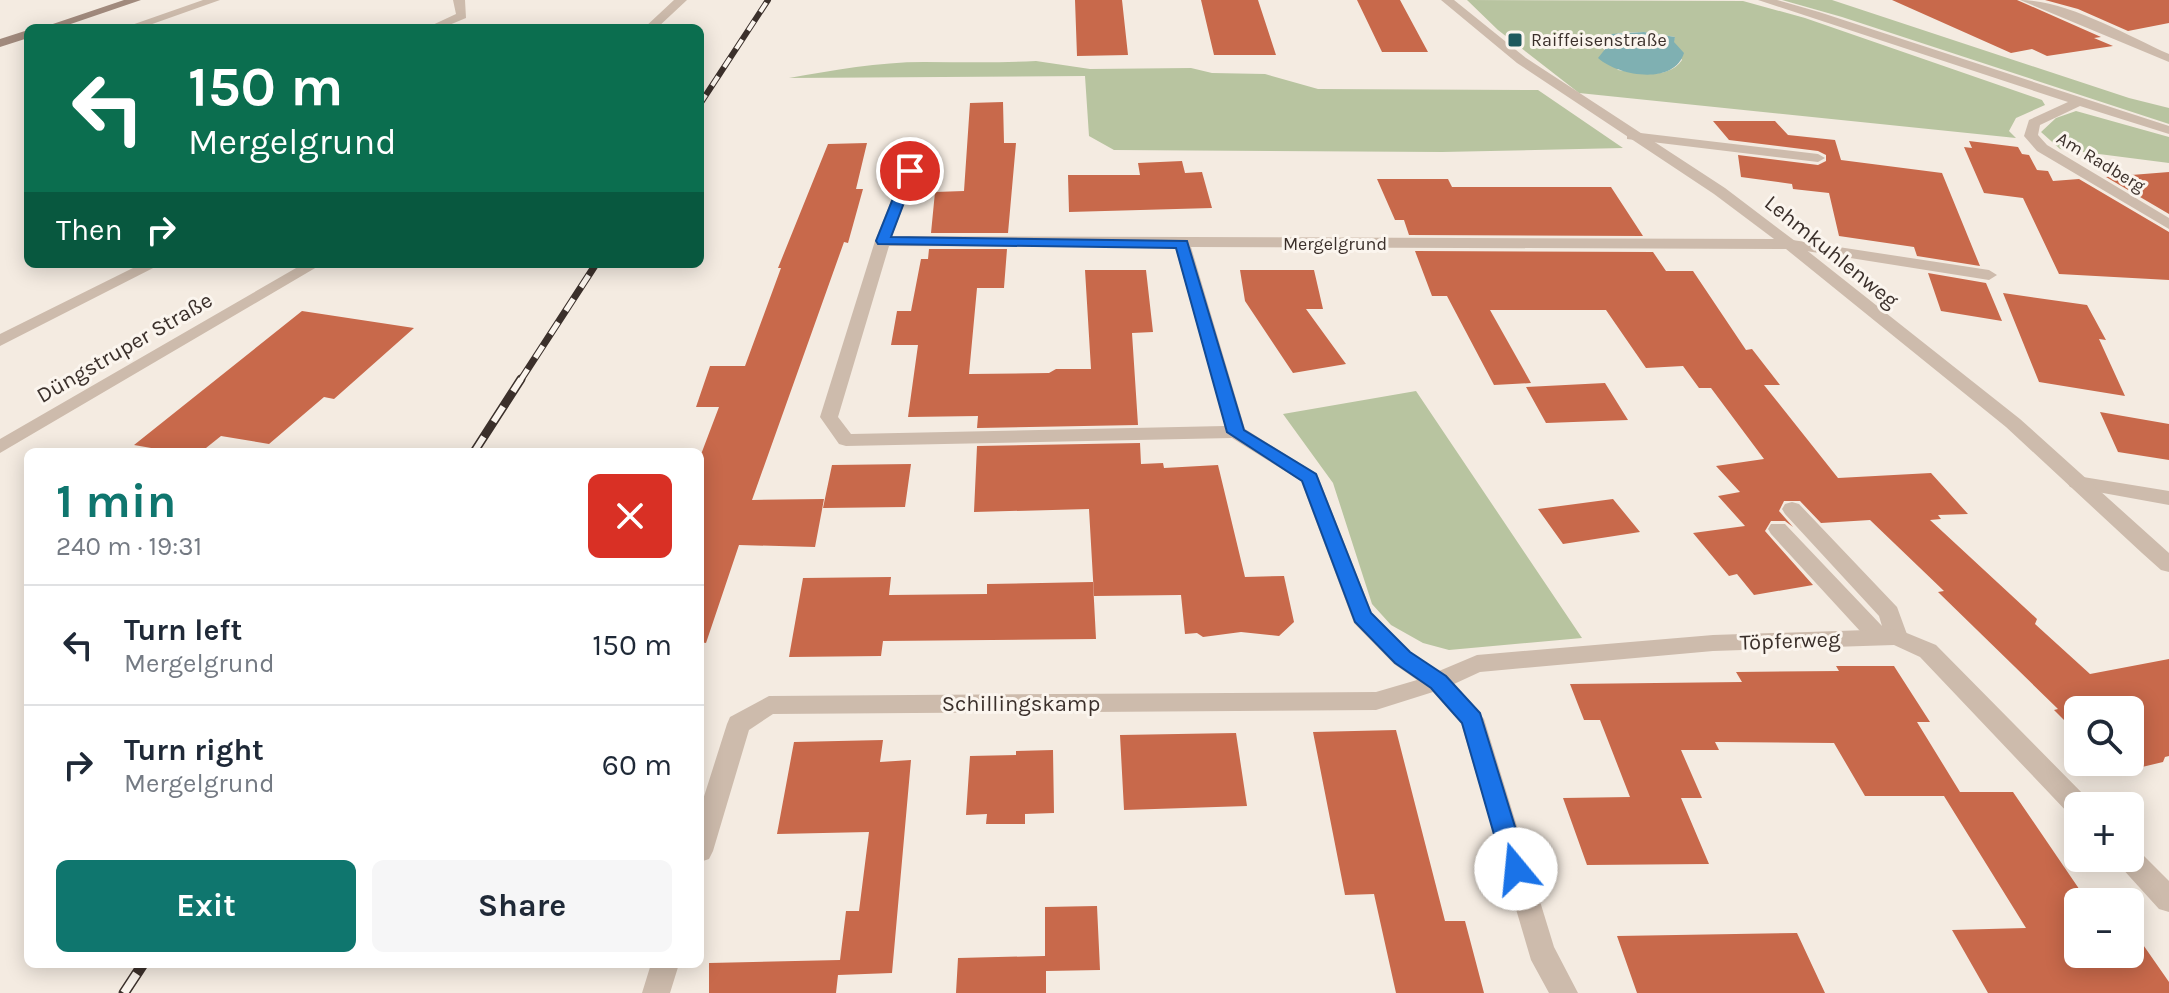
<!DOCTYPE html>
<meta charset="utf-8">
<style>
:root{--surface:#fff;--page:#f6f6f7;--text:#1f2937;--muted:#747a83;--line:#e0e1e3;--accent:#0f766e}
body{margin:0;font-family:Karla,sans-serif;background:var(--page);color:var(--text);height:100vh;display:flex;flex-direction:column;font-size:30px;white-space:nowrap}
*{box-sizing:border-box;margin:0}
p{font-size:26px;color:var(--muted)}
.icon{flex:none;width:44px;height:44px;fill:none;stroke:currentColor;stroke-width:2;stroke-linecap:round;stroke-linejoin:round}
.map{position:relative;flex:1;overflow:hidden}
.drawer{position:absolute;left:24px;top:448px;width:680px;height:520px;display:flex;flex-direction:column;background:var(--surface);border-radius:12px;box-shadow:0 4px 20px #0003}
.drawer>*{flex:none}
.top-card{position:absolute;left:24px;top:24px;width:680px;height:244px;border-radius:12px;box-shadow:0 4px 20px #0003;background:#0b6e4f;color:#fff;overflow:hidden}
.fabs{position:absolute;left:2064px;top:696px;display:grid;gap:16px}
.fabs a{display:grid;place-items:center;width:80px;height:80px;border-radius:12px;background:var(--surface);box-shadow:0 4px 20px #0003;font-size:40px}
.pin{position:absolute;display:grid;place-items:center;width:68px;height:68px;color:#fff;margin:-34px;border:4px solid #fff;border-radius:50%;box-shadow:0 2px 8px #0007}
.me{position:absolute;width:88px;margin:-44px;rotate:343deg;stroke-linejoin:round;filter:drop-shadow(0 0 6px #0008)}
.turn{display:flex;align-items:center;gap:28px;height:168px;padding:0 32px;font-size:36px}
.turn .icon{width:104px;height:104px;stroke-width:2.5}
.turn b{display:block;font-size:56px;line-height:68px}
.then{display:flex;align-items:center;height:76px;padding:0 32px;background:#0003;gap:16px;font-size:30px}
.round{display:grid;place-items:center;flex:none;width:84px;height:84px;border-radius:12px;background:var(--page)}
.head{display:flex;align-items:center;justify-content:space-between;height:136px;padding:0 32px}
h1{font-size:48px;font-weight:700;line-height:60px;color:var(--accent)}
.cta{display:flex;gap:16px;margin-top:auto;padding:16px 32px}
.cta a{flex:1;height:92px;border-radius:12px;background:var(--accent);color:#fff;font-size:32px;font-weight:700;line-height:92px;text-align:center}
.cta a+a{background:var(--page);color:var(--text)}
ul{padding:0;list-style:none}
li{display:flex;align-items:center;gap:24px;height:120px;padding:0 32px;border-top:2px solid var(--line)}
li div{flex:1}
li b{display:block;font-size:30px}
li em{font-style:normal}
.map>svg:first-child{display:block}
</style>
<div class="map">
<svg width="2169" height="993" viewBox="0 0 2169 993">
<rect width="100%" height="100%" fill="#f4ebe1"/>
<path fill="#b8c4a0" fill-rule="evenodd" d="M1467,0l276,1 62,17 237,82 3,5 -29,13 -7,13 7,7 -437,-45 -81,-63zM1644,32l31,5 -2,5 9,18c-14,20 -42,13 -64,10l-15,-22 15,-15z
M1782,0h50l297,98 40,10v16l-327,-107z
M1036,61l54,8 101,-1 21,5 53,1 53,15 220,1 85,58 -181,4 -328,-2 -25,-14 -4,-60 -296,2c45,-8 89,-16 135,-16 38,0 74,1 112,-1z
M2076,111l93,26v26l-109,-14 -19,-17 15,-14z
M1416,391l166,247 -133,12 -26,-7 -32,-18 -19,-21 -39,-121 -50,-69z"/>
<path fill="#7fb0b2" d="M1644,32l31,5 -1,5 10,11c-10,33 -66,23 -86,5l12,-15 1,-9z"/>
<path fill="#c8694b" d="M1075,0h47l6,55 -51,1z
M1201,0h57l18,55h-62z
M1357,0h43l28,52h-46z
M1892,0h125l84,37 -7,1 19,8 -66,10 -15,-7 -21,4z
M2045,0h124v23l-41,8 -50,-22z
M1003,102l1,41h12l-8,90h-77l4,-41 29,-1 6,-88z
M1713,121h62l13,14 47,5 6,20 101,13 38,93 -63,-10 -3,-9 -75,-11 -10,-43 -36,-4 -1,-5 -51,-7 -3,-22 80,10 8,-4v-6l-8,-4 -89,-11z
M1969,141l49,6 4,7 7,1 8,15 11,1 5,10 26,-2 90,53v48l-110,-6 -36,-76 -39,-5 -20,-46 8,1z
M867,143l-11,46h7l-15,54 -4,-1 -92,258 72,-1 -9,48 -76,-2 -33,98 -6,-1v-185l19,-50h-23l14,-41h35l36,-98h-3l50,-124z
M1182,161l3,12 17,-1 10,36 -143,4 -1,-37h72l-2,-12z
M2169,172v42l-63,-37z
M1377,179h71l4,8h159l32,49 -234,-1 -5,-15h-9z
M929,249h78l-3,39h-27l-8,86 80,-1 7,-4h35l-6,-99h61l7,62 -21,1 6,92 -161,3 1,-12 -70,1 10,-72h-27l6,-34h14l10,-52h7z
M1415,251l238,1 13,19h27l53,79 6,-1 28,36h-16l74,93 93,-5 37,41 -30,1 3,4 -11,1 107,99 -2,5 55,50 79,-15v97l-4,1 -2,5 -21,5 -11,-4 -20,5 -5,-6h24v-52h-52v24l-24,-24 4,-1 -120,-117 6,-1 -74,-71 -49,3 -21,-22h-16l-5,10 14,16 -8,-6h-14l-6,10 48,54 -59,10 -17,-21 -8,2 -36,-43 52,-7 -27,-30 22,-4 -24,-26 48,-7 -53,-71h-12l-16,-22 -37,2 -40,-58h-116l41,73 -37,2 -47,-89h-15z
M1240,270h74l9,39h-17l40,55 -53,9 -48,-72z
M1928,273l58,10 16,38 -61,-10z
M2003,293l84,12 19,35 -7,-1 26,57 -86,-14z
M302,311l112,17 -80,71 -10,-2 -55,47 -48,-8 -20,16h-27l-40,-7z
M1605,383l23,37 -82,3 -20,-36z
M2100,412l69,12v36l-51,-8z
M1140,443l1,21 22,-1 1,5 54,-3 27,112 39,-1 10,46 -15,14 -38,-4 -38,5 -6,-4 -12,1 -4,-39 -87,1 -5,-87 -115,3 3,-66z
M911,464l-6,43 -82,1 9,-43z
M1613,499l27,33 -77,12 -25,-35z
M891,577l-2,18 98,-1v-10l106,-2 3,57 -213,2 -2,15 -92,1 14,-79z
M1836,666h58l36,56h-13l43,70h53l75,110h-10v52h45l7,10v-38l39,56v11h-181l-36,-63 74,-2 -82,-132h-79l-31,-53 -119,-1 4,8h-38l21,48h-21l28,66 -122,1 -24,-67 67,-1 -30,-77h-16l-14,-36 172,-2 -6,-10 103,-1z
M1396,730l49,191h20l19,72h-88l-22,-99 -29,1 -32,-163z
M1236,733l11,73 -123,4 -4,-75z
M883,740l-3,22 31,-2 -19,213 -54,2 -2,18h-127v-30l131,-3 6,-49h13l10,-79 -92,2 17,-92z
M1053,750l1,63 -29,1v10h-39l1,-10 -21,1 4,-59 46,-1v-4z
M1097,906l3,64 -54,1v22h-90l2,-35 87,-2v-49z
M1797,933l28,60h-188l-20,-57z"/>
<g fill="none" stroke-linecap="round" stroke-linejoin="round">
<path fill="#cdbbac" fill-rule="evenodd" d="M203,0h17l-79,28h-18z
M453,0h12l1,18 -24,10h-16l30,-14z
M1632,132l186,22 7,4 -7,4 -191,-23v-6z
M1786,239l203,31 8,5 -8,5 -208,-33v-6z
M141,264h20l-161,82v-12z
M2077,476l92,15v14l-99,-18 -3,-5 3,-5z
M1792,502l7,2 98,103 11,30 -3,6 -8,2 -9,-4 -9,4 -8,-2 -100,-109 -3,-5 3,-5h14l97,102 -3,-10 -94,-102 -3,-5 3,-5z"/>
<path fill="#cdbbac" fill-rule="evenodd" d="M674,0h13l-30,28h-13z
M1441,0h13l72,58 199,130 70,53 225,178 149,134v19l-8,-2 -19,-17 -136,-126 -220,-178 -595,-2 54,182 72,45 55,139 38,39 29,19 38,-16 236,-20 184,-6 39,16 151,153 4,8h-13v11l-9,-3 -149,-157 -26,-12 -181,6 -233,21 -26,12 30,35 70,228 24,46h-29l-18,-33 -70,-237 -28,-31 -57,18 -603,4 -24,16 -36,121 -4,8 -9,3v-53l27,-85 3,-7 39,-21 607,-4 41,-12 -23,-16 -40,-41 -53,-142 -69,-43 -386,8 -7,-2 -19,-27 55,-176 37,-93 7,-4 7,4 -34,88 882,3 -60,-45 -197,-131zM889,246l286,1 50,179 -374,8 -13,-17z
M1758,0h19l42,12 350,114v8l-89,-28 -40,19 -2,10 9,10 122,73v11l-132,-78 -13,-15 5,-16 39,-18z
M2020,0c47,0 106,35 149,54v8z
M303,264h19l-322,189v-14z
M2130,847l8,3 31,31v31l-10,-3 -39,-43 -4,-8h14z
M651,964h28l-9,29h-28z"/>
<path fill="#a18a7d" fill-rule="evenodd" d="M124,0h17l-82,28h-18z
M28,30v8l-28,9v-8z"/>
<g stroke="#3b302b" stroke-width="6">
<path id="rail-far3" d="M700,104l68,-104"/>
</g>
<g stroke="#3b302b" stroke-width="7">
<path id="rail-far2" d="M520,381l76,-117"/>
</g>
<g stroke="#3b302b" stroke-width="9">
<path id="rail-far1" d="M474,452l47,-73"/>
</g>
<g stroke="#3b302b" stroke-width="11">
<path id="rail" d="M124,993l19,-29"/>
</g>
<use href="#rail-far3" stroke="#fbf5ee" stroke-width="4" stroke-dasharray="11" stroke-linecap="butt"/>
<use href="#rail-far2" stroke="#fbf5ee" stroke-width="5" stroke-dasharray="14" stroke-linecap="butt"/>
<use href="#rail-far1" stroke="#fbf5ee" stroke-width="6" stroke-dasharray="18" stroke-linecap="butt"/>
<use href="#rail" stroke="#fbf5ee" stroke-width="8" stroke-dasharray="23" stroke-linecap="butt"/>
</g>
<path fill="#1a73e8" stroke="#114b97" stroke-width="2" d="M910,167l6,4 -25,66 296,4 57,189 72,44 55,139 39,39 36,24 34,37 48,156 -3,7 -9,3 -8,-3 -4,-7 -42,-146 -31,-35 -36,-25 -40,-41 -53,-141 -75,-49 -51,-184 -298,-4 -2,-3 28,-70z"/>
<rect fill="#1f5a5e" stroke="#fbf5ee" stroke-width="3" x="1507" y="32" width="16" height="16" rx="4"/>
<g text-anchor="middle" stroke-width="6" stroke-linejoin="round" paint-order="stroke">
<g font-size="18" fill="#3b302b" stroke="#fbf5ee" text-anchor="start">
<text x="1531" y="46">Raiffeisenstraße</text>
</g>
<g font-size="18" fill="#3b302b" stroke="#fbf5ee">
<text transform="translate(2101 162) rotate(31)" y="6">Am Radberg</text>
<text x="1335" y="250">Mergelgrund</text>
</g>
<g font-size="22" fill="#3b302b" stroke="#fbf5ee">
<text transform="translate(1832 251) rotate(39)" y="8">Lehmkuhlenweg</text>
<text transform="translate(124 347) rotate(-30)" y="8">Düngstruper Straße</text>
<text transform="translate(1790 640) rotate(-2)" y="8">Töpferweg</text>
<text x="1021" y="711">Schillingskamp</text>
</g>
</g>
</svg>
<div class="fabs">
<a><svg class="icon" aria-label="search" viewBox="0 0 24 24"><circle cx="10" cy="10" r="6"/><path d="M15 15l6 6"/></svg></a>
<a>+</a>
<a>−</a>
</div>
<div class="pin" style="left:910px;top:171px;background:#d93025"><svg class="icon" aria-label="arrive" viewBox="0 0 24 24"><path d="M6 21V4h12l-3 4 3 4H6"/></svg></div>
<svg class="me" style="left:1516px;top:869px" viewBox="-20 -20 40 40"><circle r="19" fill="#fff"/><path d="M0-13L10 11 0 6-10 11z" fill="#1a73e8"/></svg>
<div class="top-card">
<div class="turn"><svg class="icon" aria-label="left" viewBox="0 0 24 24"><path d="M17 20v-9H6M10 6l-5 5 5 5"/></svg><div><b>150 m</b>Mergelgrund</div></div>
<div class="then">Then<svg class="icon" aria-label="right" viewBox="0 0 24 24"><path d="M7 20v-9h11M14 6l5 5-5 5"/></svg></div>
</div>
<section class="drawer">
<div class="head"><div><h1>1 min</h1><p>240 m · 19:31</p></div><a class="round" style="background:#d93025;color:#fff"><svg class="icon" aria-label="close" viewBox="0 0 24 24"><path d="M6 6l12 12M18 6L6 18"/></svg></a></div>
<ul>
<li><svg class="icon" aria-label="left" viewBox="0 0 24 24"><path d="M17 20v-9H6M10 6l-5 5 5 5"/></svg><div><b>Turn left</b><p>Mergelgrund</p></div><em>150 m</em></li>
<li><svg class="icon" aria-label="right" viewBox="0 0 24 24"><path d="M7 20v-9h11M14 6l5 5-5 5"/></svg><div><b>Turn right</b><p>Mergelgrund</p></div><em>60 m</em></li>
</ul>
<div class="cta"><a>Exit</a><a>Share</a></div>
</section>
</div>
